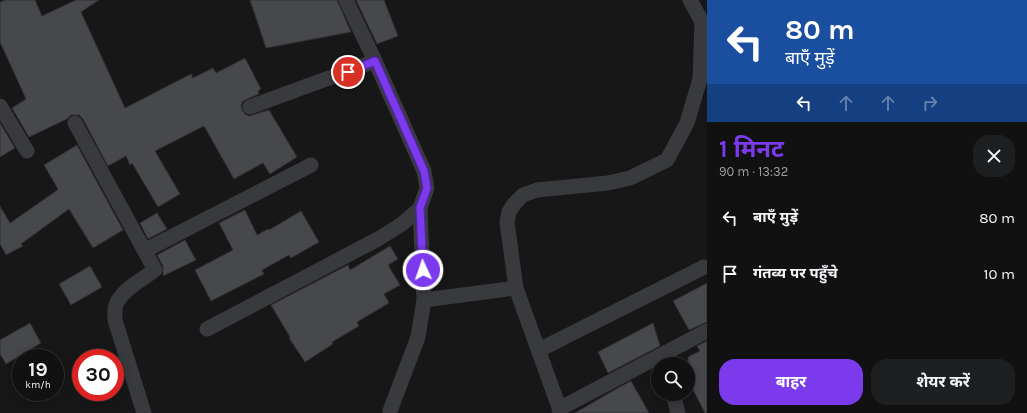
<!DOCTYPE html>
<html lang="hi">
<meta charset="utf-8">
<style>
:root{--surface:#111112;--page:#1e1f20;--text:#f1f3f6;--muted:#9c9d9f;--line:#303132;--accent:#7c3aed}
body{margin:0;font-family:Karla,"Noto Sans Devanagari",sans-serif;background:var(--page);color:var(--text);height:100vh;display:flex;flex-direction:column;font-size:15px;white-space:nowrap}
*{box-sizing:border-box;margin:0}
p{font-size:13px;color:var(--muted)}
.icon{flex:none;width:22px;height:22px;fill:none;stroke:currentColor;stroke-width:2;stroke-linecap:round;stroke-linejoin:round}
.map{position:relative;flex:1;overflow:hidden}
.sheet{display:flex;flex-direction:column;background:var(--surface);width:320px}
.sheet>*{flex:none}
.hud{background:#1a4fa0;color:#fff;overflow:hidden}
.buttons{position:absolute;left:651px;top:357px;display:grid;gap:8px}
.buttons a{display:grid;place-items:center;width:44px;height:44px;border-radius:50%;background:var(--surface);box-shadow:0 2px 10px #0003,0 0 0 1px var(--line);font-size:20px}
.speed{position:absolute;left:12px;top:349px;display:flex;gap:8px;font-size:20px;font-weight:700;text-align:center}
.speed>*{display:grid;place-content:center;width:52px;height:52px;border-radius:50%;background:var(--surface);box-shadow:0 2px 10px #0003,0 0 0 1px var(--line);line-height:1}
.speed small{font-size:10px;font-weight:400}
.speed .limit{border:6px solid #d22;background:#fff;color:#111}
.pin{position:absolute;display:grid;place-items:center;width:34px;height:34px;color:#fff;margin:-17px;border:2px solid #fff;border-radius:50%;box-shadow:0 1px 4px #0007}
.me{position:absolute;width:44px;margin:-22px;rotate:357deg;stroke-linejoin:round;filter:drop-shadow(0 0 3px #0008)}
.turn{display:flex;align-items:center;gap:14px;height:84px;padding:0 12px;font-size:18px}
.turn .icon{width:52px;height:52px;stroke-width:2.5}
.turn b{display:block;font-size:28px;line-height:34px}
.lanes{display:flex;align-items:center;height:38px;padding:0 12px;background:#0003;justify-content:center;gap:20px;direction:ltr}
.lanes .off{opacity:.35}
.round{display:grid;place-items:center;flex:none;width:42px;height:42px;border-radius:16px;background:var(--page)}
.overview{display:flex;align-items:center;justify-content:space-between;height:68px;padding:0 12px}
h1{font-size:24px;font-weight:700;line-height:30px;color:var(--accent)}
.action{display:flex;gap:8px;margin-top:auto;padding:8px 12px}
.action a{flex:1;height:46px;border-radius:16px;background:var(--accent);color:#fff;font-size:16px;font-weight:700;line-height:46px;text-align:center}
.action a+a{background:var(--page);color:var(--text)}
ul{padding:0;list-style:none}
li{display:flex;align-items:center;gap:12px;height:56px;padding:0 12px}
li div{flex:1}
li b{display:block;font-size:15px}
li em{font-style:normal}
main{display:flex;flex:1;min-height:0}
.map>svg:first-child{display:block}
</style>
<main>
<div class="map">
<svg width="707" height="413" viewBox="0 0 707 413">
<rect width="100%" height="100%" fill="#171718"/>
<path fill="#46484b" stroke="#313134" d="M6,0h29l7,16 34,-16h23l-18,12 44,96 66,-34 2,4 20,-10 3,5 29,-15 16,31 -3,2 1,3 -16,7 -2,4 1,5 3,4 4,2 20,-6 28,47 -27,17 -7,-11 -29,16 -30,-53 -49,25 25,43 -22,13 -26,-44 -2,2 -4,-9 -18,10 -25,-47 -4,-4h-8l-4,4 -38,18 -17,-29 14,-9 -26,-57v-40z
M250,0h87l14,32 -85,16z
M356,0h28l14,36 -21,8z
M0,123l15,25 -15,9z
M77,145l46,85 -30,18 -24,-39 -48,35 2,2 -17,9 -6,-11v-38l10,17 46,-32 2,-2 -14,-24z
M245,210l12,25 11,-6 1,1 32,-19 18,31 -28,16 -2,-3 -27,15 2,4 -53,27 -16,-31 38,-20 -14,-27z
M157,213l10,16 -19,10 -8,-16z
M185,240l11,20 -33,16v-10l-6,-11z
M390,246l8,13 -10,6 12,20 -16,9 5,9 -32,19 2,4 -27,16 1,2 -28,18 -16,-24 1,-1 -19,-32 77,-40 2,5z
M90,266l12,21 -31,18 -12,-21z
M707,283v39l-18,8 -16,-29z
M30,323l11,20 -35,21 -6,-10v-14z
M653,323l7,23 -52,27 -10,-21z
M707,341v72h-2l-17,-33v-23l12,-6 -3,-5z
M631,381l18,32h-74l41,-24z"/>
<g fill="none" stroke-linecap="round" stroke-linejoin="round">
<path stroke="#383a3d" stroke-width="15" d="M0,106l27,45
M250,107l125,-46
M75,123l80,147c-11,8 -35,21 -39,35 -2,4 -1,10 -1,15l29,93
M146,250l165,-85
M424,300l92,-12
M207,329l171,-90 24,-15 18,-16 7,-20 -3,-17 -49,-110 -29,-61
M539,350l165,-83
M673,394l5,19
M559,409l148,-78
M390,411l28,-74 6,-37 -4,-92
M561,413l-45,-125 -9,-66 2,-10 5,-8 9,-9 14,-5 71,-7 22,-5 37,-18 20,-37 13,-44 2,-57 -12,-22"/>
</g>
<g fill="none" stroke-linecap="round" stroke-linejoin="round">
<g stroke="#51269a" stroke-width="10">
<path id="route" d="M348,72l27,-11 49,110 3,17 -7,20 3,62"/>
</g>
<use href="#route" stroke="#7c3aed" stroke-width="7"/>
</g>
</svg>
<div class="buttons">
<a><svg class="icon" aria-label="search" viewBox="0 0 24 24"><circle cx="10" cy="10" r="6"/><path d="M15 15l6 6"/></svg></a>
</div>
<div class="speed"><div>19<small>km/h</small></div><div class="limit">30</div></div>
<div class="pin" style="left:348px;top:72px;background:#d93025"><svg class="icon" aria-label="arrive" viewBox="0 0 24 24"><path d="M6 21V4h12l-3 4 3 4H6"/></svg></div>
<svg class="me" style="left:423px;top:270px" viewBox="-20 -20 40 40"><circle r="17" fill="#7c3aed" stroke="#fff" stroke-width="3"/><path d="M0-11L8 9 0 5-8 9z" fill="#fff"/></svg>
</div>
<section class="sheet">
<div class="hud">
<div class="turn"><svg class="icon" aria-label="left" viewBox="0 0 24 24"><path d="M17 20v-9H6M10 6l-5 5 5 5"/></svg><div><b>80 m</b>बाएँ मुड़ें</div></div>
<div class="lanes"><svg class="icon" aria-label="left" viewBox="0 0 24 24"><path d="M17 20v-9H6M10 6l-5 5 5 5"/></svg><svg class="icon off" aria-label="ahead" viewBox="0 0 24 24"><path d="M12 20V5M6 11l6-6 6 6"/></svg><svg class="icon off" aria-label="ahead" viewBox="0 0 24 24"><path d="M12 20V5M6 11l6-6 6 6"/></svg><svg class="icon off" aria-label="right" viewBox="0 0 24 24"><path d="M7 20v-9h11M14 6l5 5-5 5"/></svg></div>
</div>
<div class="overview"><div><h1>1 मिनट</h1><p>90 m · 13:32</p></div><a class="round"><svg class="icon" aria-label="close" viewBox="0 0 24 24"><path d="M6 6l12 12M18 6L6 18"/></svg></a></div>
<ul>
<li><svg class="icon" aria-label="left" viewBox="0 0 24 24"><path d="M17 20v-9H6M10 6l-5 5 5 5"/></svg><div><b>बाएँ मुड़ें</b></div><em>80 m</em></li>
<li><svg class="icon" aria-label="arrive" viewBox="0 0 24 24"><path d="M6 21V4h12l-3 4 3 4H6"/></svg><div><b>गंतव्य पर पहुँचे</b></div><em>10 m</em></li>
</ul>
<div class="action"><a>बाहर</a><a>शेयर करें</a></div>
</section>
</main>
